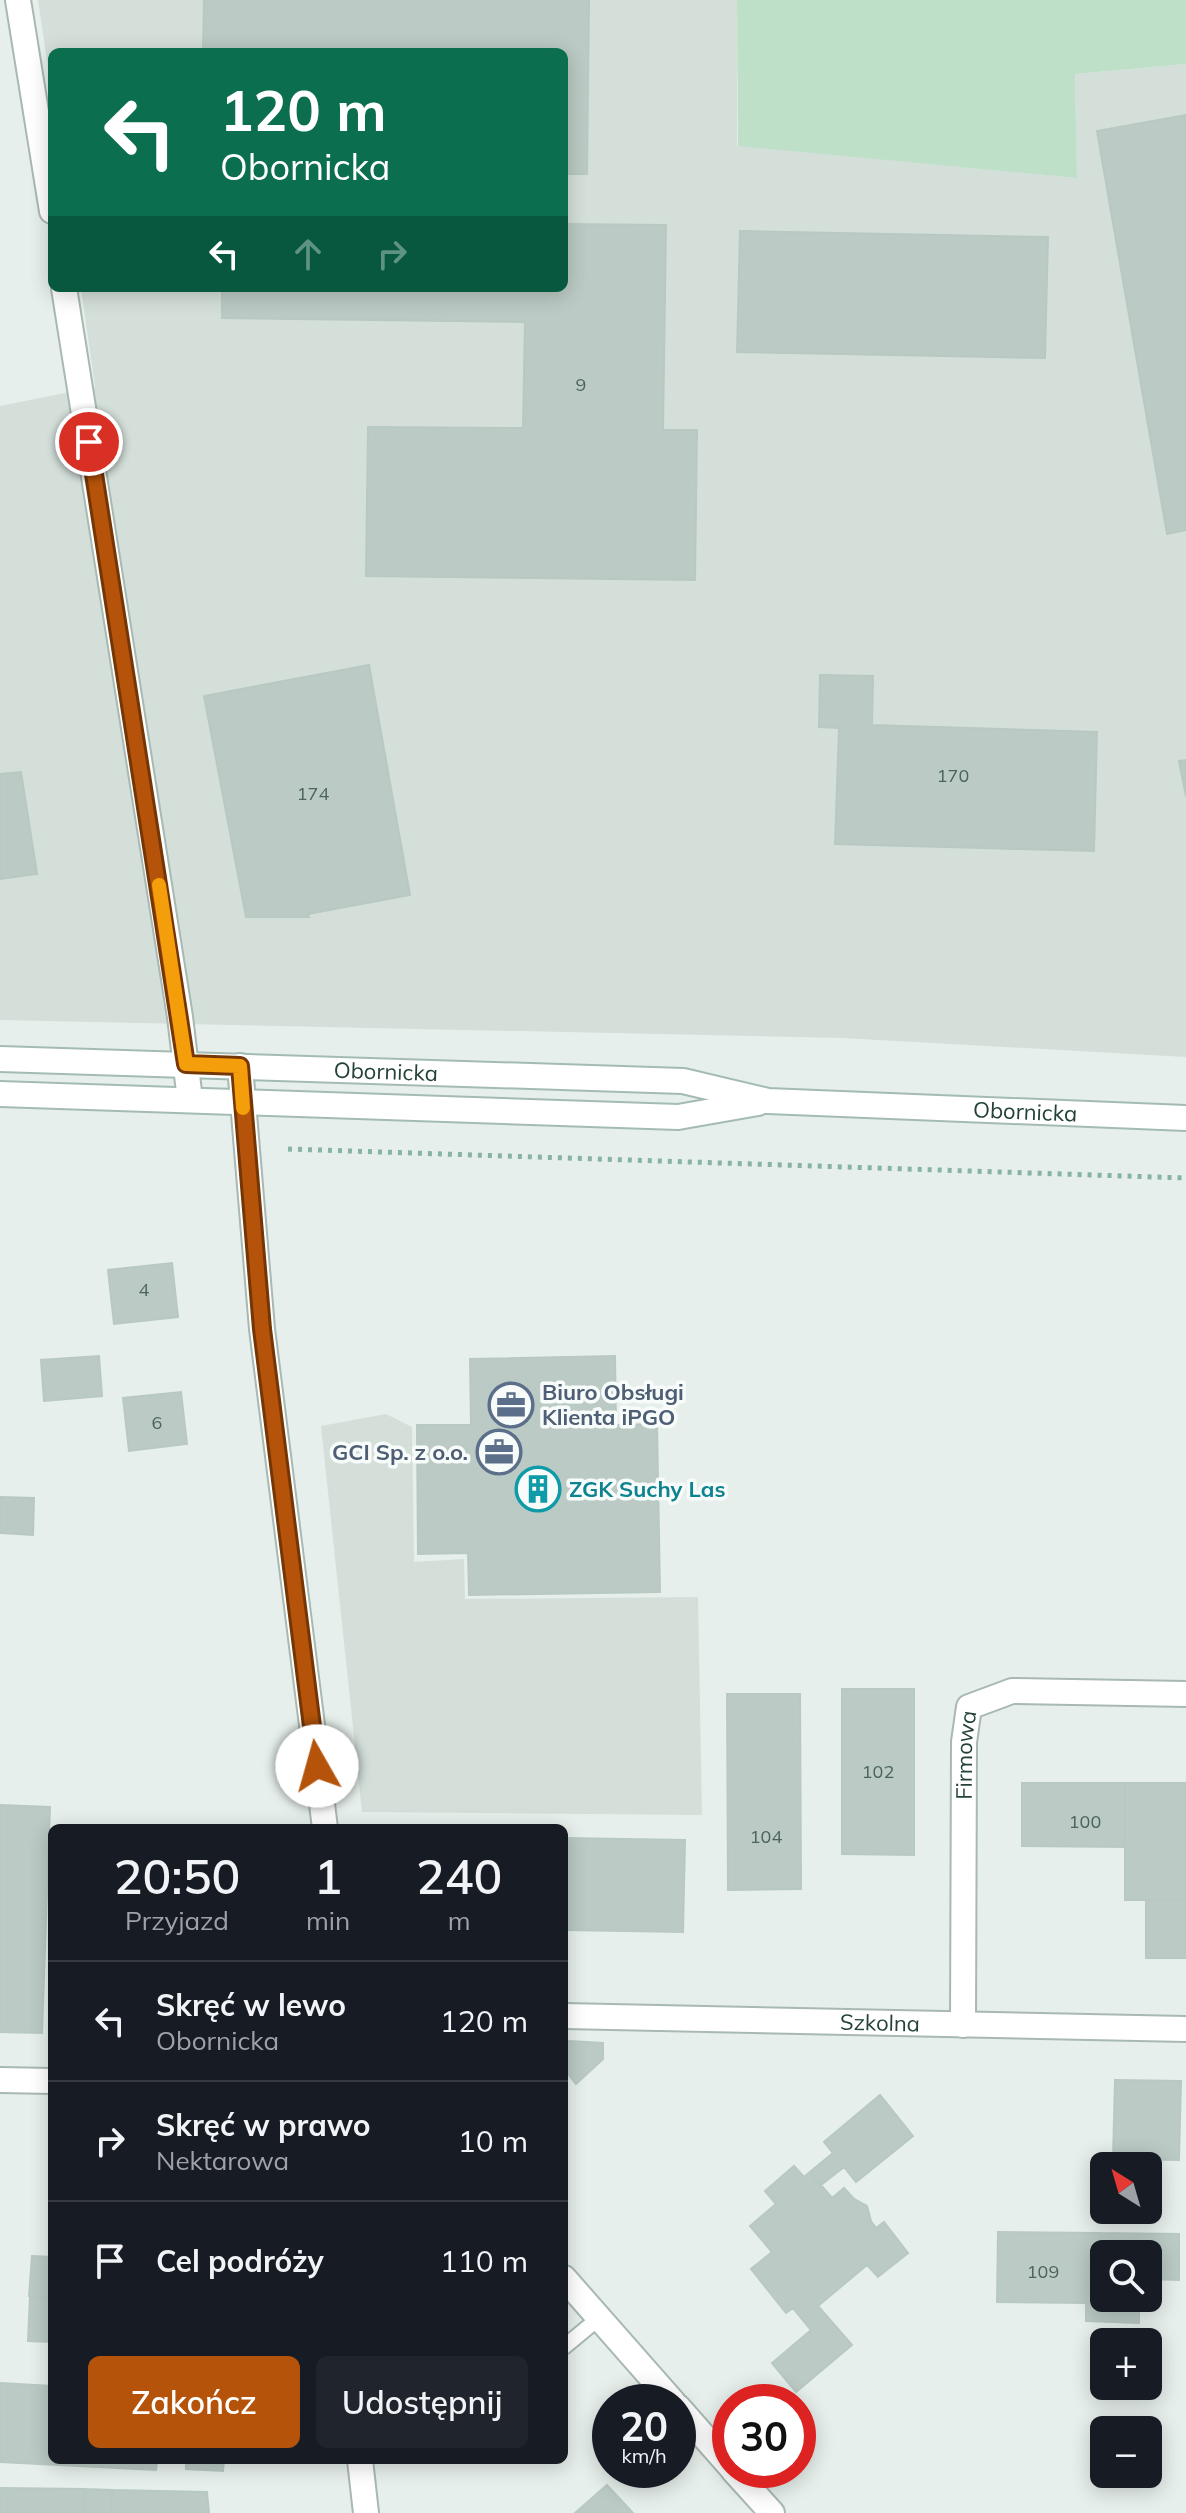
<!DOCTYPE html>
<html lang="pl">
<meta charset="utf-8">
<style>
:root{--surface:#171b24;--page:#20242c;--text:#f1f3f6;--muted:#9ea1a6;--line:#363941;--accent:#b45309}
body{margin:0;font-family:Mulish,sans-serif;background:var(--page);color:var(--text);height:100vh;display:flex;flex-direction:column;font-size:30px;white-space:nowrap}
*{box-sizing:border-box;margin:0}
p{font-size:26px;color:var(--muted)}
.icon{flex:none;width:44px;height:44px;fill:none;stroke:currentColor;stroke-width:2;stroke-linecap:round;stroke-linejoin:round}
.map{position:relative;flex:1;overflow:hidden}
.side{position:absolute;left:48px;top:1824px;width:520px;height:640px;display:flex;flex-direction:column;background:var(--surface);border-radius:12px;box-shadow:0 4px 20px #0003}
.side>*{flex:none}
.top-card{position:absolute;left:48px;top:48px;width:520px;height:244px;border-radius:12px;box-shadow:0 4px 20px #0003;background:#0b6e4f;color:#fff;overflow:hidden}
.needle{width:52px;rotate:323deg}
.controls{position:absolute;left:1090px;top:2152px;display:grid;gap:16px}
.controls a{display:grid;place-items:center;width:72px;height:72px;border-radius:12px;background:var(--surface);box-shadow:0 4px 20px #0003;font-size:40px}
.speed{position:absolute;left:592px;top:2384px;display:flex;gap:16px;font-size:40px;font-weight:700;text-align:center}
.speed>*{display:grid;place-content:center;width:104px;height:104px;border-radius:50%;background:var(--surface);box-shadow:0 4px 20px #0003;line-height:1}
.speed small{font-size:20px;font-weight:400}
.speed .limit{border:12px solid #d22;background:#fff;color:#111}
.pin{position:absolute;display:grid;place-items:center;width:68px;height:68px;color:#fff;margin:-34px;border:4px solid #fff;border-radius:50%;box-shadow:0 2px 8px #0007}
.me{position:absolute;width:88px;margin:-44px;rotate:353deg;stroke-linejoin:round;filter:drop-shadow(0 0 6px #0008)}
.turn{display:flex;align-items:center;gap:28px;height:168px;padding:0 40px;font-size:36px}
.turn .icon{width:104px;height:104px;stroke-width:2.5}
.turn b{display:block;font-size:56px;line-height:68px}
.lanes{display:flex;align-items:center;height:76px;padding:0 40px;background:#0003;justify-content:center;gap:40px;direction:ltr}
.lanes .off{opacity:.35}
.eta{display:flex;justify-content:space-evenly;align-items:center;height:136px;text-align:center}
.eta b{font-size:48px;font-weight:600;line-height:56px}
.cta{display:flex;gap:16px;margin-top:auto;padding:16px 40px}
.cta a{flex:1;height:92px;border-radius:12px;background:var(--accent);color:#fff;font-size:32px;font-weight:600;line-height:92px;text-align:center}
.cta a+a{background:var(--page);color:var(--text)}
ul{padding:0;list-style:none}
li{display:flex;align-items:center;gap:24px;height:120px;padding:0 40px;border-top:2px solid var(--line)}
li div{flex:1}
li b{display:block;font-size:30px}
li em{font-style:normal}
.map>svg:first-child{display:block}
</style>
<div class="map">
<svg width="1186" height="2513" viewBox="0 0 1186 2513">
<rect width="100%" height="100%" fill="#e6efeb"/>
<path fill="#d4dfda" d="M38,0h699v145l340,33 -2,-104 111,-10v993l-344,-19 -842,-18v-614l95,-19 -14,-99h483v-236h-512v43z
M386,1414l26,13 2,135 50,-3 1,40 233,-2 4,218 -340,-3 -41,-386z"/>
<path fill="#bfe0c8" d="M737,0h449v64l-111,10 2,104 -339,-32z"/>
<path fill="#bbcac4" stroke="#b8c9c2" stroke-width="2" d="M204,0h385l-2,174h-23v-122h-361z
M1186,115v415l-19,4 -70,-403z
M564,224l102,1 -3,205h34l-2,150 -329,-4 2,-149 155,1 2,-106 -303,-4v-30h342z
M740,231l308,6 -3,121 -308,-6z
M369,665l41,230 -102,19 1,3h-63l-42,-221z
M820,675l53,1 -1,49 225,7 -3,119 -259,-7 4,-116 -20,-1z
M1186,760v36l-7,-35z
M21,772l16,102 -37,5v-105z
M172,1263l6,54 -64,7 -6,-54z
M99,1356l3,40 -58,5 -3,-41z
M615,1356l1,69 41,-1 3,168 -191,3 -1,-42 -50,1 -1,-129h54l-1,-66z
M181,1392l6,52 -58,7 -6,-53z
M0,1497l34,1 -1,37 -33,-2z
M842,1689h72v166l-72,-1z
M727,1694h73l1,195 -73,1z
M1022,1783h103v64l-103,-1z
M1125,1783h61v117h-61z
M0,1805l50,2 -8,226 -42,-1z
M564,1838l121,2 -2,92 -119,-2z
M1146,1900h40v58h-40z
M569,2041l34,2v16l-27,25 -12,-15v-24z
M1115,2080l66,1 -2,79 -66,-1z
M880,2095l33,41 -57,46 -12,-15 -23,18 -11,-13 23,-19 -9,-11z
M794,2166l10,11 6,-5 22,26 12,-10 10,11 13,7 4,15 5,7 8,-6 24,31 -30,24 -11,-12 -49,41 34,39 -56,47 -24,-29 39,-33 -18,-22 -7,5 -35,-44 21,-17 -22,-26 26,-22 -11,-13z
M998,2232l102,1 -1,46 -13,-1v25l-89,-1z
M1100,2233l79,1v46l-31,-1v-25h-44v25h-5z
M32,2256l20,1v40l-23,-1z
M1086,2278l18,1v19h35v25l-53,-2z
M30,2297l22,1v44l-24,-1z
M0,2383l52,3v74h105l-1,10 -156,-8z
M186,2460h38l-1,11 -37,-2z
M607,2485l26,28h-58z
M0,2488l85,1 -1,24h-84z
M85,2489l27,1 -1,23h-27z
M112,2490l95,2 2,21h-98z"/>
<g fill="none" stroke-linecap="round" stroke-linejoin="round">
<g stroke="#a8b8b2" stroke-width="18">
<path id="service" d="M564,2347l35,-29"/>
</g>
<g stroke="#a8b8b2" stroke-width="28">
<g id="minor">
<path d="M18,0l34,211"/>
<path d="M64,288l116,729 10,83"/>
<path d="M240,1066l22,263 63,499"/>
<path id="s1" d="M564,2016l622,13"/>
<path id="s2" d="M963,2025l1,-283 5,-35 43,-16 174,3"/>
<path d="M0,2080l52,1"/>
<path d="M564,2278l109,124"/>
<path d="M678,2407l52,59"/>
<path d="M360,2460l6,53"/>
<path d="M733,2470l39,43"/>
</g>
</g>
<g stroke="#a4bbb3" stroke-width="28">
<g id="secondary">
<path id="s3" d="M0,1059l683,22 85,20 418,17"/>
<path d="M0,1094l678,23 80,-14"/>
</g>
</g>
<path stroke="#86b3a5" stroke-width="5" stroke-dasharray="4 6" stroke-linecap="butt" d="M288,1149l898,29"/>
<use href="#service" stroke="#fff" stroke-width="14"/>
<use href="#minor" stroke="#fff" stroke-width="24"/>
<use href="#secondary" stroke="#fff" stroke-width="24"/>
</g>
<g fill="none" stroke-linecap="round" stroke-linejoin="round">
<g stroke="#753606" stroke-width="20">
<path id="route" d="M89,442l97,622 54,2 22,263 55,437"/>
</g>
<use href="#route" stroke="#b45309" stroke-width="14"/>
<path stroke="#f59e0b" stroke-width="14" d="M159,885l27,179 54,2 3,42"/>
</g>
<defs>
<g id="office-ring" transform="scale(2.3)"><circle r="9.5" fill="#f7fbf9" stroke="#5c6f8a" stroke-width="1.5"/><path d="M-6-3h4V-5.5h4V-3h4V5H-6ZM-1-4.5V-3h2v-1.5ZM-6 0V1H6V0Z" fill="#5c6f8a"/></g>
<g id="building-ring" transform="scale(2.3)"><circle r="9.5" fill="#f7fbf9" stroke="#0f9aa8" stroke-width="1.5"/><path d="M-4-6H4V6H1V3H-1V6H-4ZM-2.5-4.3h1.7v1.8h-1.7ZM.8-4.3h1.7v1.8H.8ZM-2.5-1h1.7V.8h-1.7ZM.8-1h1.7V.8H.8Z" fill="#0f9aa8"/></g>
</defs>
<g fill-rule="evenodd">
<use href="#office-ring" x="511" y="1405"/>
<use href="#office-ring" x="499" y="1452"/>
<use href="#building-ring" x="538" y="1489"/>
</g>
<g text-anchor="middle" stroke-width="7" stroke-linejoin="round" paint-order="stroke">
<g font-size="18" fill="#4a645c">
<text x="581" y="391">9</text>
<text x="953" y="782">170</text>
<text x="313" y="800">174</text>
<text x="144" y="1296">4</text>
<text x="157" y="1429">6</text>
<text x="878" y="1778">102</text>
<text x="1085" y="1828">100</text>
<text x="766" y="1843">104</text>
<text x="1043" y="2278">109</text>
</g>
<g font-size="22" fill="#24423a" stroke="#f7fbf9">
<text dy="8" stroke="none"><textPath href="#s3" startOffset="386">Obornicka</textPath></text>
<text dy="8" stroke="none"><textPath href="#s3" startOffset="1028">Obornicka</textPath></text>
<text dy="8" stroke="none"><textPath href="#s2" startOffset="270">Firmowa</textPath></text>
<text dy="8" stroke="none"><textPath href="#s1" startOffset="316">Szkolna</textPath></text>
</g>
<g font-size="22" font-weight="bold" fill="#4e5e75" stroke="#f7fbf9" text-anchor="start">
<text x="542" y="1400">Biuro Obsługi<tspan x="542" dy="25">Klienta iPGO</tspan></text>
<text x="468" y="1460" text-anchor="end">GCI Sp. z o.o.</text>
</g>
<g font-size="22" font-weight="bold" fill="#0d838f" stroke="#f7fbf9" text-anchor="start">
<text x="569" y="1497">ZGK Suchy Las</text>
</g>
</g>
</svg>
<div class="controls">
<a><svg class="needle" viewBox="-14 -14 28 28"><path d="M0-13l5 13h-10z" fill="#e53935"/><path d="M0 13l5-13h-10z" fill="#9ea1a6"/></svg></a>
<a><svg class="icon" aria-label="search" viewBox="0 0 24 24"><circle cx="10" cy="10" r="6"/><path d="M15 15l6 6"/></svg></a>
<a>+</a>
<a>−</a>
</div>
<div class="speed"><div>20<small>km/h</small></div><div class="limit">30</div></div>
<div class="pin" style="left:89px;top:442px;background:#d93025"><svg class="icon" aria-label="arrive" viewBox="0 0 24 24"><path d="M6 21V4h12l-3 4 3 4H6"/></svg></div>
<svg class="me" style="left:317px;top:1766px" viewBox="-20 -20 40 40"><circle r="19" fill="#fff"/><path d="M0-13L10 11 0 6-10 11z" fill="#b45309"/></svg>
<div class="top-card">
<div class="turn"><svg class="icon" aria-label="left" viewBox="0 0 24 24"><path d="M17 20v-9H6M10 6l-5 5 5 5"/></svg><div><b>120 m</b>Obornicka</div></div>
<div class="lanes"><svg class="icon" aria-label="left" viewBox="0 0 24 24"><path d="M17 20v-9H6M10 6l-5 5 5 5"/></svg><svg class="icon off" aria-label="ahead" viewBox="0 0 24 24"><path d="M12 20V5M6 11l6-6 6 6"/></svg><svg class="icon off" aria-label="right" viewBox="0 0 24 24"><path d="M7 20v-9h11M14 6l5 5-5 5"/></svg></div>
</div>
<section class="side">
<div class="eta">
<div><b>20:50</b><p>Przyjazd</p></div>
<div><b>1</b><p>min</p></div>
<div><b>240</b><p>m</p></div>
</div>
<ul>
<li><svg class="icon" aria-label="left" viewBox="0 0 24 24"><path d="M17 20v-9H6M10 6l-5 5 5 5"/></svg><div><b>Skręć w lewo</b><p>Obornicka</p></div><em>120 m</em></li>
<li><svg class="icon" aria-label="right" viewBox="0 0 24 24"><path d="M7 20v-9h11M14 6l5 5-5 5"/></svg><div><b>Skręć w prawo</b><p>Nektarowa</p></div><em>10 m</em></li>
<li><svg class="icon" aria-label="arrive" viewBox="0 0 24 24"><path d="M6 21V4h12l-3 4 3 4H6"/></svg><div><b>Cel podróży</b></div><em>110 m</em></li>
</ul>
<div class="cta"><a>Zakończ</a><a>Udostępnij</a></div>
</section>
</div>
